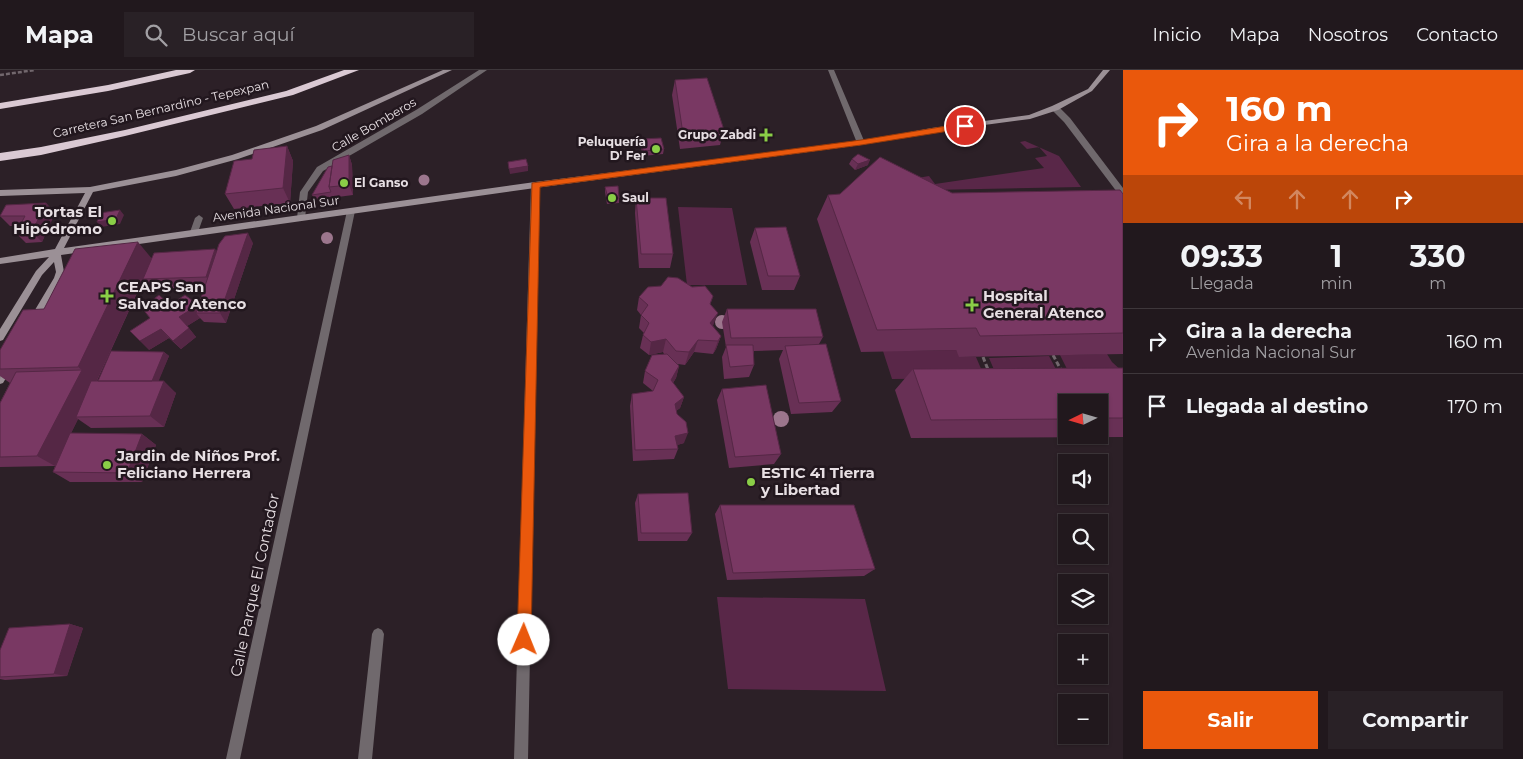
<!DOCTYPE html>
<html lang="es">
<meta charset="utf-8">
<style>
:root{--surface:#21181d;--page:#292126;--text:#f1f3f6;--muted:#a2a0a4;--line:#3e373b;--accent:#ea580c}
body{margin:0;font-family:Montserrat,sans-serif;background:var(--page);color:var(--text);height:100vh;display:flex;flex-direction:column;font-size:19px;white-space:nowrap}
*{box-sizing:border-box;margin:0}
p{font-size:16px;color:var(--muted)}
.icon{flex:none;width:28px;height:28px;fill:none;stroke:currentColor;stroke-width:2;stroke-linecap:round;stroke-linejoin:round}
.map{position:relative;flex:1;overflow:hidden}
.details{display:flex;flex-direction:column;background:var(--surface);width:400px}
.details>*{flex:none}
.hud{background:#ea580c;color:#fff;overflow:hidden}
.needle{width:32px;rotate:265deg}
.fabs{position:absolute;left:1058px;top:324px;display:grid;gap:10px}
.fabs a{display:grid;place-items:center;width:50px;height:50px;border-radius:0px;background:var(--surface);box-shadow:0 1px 4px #0004,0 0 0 1px var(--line);font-size:25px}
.pin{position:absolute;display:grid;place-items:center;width:42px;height:42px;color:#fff;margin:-21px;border:2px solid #fff;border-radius:50%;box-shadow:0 1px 5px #0007}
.me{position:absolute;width:55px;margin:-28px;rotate:1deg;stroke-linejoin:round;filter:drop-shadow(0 0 4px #0008)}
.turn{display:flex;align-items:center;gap:18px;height:105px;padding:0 20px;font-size:22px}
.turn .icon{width:65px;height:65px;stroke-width:2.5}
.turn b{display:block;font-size:35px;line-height:42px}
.lanes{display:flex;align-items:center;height:48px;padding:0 20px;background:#0003;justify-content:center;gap:25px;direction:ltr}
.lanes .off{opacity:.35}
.eta{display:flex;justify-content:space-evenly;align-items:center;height:85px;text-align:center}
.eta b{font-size:30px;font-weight:700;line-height:35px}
.action{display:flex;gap:10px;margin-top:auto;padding:10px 20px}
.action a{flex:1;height:58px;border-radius:0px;background:var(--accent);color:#fff;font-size:20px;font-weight:700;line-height:58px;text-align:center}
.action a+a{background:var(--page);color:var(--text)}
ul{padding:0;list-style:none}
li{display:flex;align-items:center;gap:15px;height:65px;padding:0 20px;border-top:1px solid var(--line)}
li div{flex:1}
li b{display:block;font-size:19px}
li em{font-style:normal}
header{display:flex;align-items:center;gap:30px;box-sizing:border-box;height:70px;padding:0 25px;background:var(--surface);border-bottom:1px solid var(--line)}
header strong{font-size:24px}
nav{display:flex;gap:28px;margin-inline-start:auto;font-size:18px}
.search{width:350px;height:45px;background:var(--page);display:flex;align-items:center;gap:12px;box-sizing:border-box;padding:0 18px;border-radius:0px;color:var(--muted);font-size:19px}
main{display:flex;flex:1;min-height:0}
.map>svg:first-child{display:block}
</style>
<header>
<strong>Mapa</strong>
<div class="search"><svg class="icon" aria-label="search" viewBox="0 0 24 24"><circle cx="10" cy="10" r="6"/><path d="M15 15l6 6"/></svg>Buscar aquí</div>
<nav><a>Inicio</a><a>Mapa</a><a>Nosotros</a><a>Contacto</a></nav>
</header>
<main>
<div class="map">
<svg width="1123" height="689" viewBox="0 0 1123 689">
<rect width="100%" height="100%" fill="#2c2027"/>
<path fill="#592748" d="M1025,71l34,15 22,31 -151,3 -18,-11 17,-3 6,8 109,-16 -9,-10 12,-2 -8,-9 -12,2 -7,-7z
M678,137l54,1 15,77h-60z
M956,280l4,7h16l9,21 -93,1 -9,-28z
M1107,284l5,8 11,10 -52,5 -11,-22z
M1049,286l11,21 -62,2 -9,-21z
M717,527l148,2 21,92 -158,-2z"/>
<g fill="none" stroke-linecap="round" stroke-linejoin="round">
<path stroke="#72676d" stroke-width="2.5" stroke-dasharray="4 2" stroke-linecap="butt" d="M0,5l35,-5"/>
<path stroke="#72676d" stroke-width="3" stroke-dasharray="5 2.5" stroke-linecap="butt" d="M1053,285l8,15
M983,287l6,15"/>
<path fill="#70696d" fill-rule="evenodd" d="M199,145l4,3 -5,14 -1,2h-6l-1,-2 5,-14z"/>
<path fill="#70696d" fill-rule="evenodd" d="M479,0h8l-65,44 -99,57 -15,21 -3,26 -4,3 -3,-1 -1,-2 3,-26 17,-25 99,-57z
M828,0h6l31,73 -1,2h-3l-4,-2z
M1052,36h6l12,12 53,70v9l-3,-1 -56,-74 -12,-12z
M535,112l4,3 -11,574h-14l17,-574z
M351,138l4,3 -115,548h-14l121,-548z
M378,558l4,2 2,4 -12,125h-14l14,-125 2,-4z"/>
<path fill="#9b9096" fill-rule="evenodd" d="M443,0h9l-130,60 -84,29 -62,17 -83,16 -29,56 471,-66 326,-41 71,-13 97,-13 23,-9 36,-17 15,-19h7l-18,21 -34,19 -28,9 -98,13 -71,13 -326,43 -474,67 3,17 -2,6 -25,45h-6l-2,-3 25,-42 2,-6 -2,-10 -12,13 -39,65 -3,1v-12l36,-58 13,-14 -49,7v-6l55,-9 30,-56 -85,3v-6l90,-3 86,-17 56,-15 84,-29z
M9,291l3,1 2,3 -11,18 -3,1c0,-9 0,-19 9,-23z"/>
<path fill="#dac9d3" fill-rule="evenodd" d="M176,0h19l-5,3 -82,18 -108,18v-6l108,-18z
M344,0h15l-66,25 -168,41 -84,19 -41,6v-8l41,-6 84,-17 161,-39z"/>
</g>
<g fill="#9c768d">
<circle cx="424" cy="110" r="5.5"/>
<circle cx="327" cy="168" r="6"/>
<circle cx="722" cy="252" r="7"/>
<circle cx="781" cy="349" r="8"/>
</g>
<path fill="#683055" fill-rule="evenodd" d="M675,10l49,50 -4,15 -40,4 -8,-54z
M642,69l22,10 -1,5 -21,2 -1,-11z
M287,76l6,15 -3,42 -56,6 -9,-15z
M349,85l3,10 1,30 -38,5 -3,-5 20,-29z
M852,89l16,6 -13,5 -6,-6z
M605,117l14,11v5l-12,1 -2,-12z
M1123,124v160l-164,3 -3,-7 -95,2 -44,-133 11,-24z
M636,128l37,56 -3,14h-31l-4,-55z
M46,133l9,10 -13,29 -16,1 -10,-10 4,-7h-10l-10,-10z
M755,158l45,48 -6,14h-32l-12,-48z
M253,173l-27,80 -22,-1 -4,-4 -13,8 9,11 -15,12 -12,-11 -20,12 21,-45 29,1 6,-19 -54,2 -8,-9 -46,101 67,-29 5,4 -11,25 18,12 -12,34 -73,1 -13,-9 -7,14 71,1 14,11 -14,37h-72l-17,-10 2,-6 -55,1v-64l10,-20 -10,-7v-26l151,-92 65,-7z
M692,217l21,9 -3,9 3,21 8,10 -5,13 -3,5 -19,-2 -9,13 -7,-1 1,2 -3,12 -3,5 11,14 -4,11 -4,3 8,32 -7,2 1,4 -4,10 -41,2 -3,-55 2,-12 21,-3 -10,-8 2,-12 19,-17 -1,-2 -14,3 -9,-7 3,-13 1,-2 -5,-5 2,-13 -4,-5 2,-13z
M727,239l96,28 -4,7 22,57 -9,11 -41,2 -12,-55 4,-9 -29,1v14l-5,12 -25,2 -2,-22 4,-10 -4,-25z
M1123,298v69l-212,1 -16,-48 18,-21zM1066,332h33v33h-33z
M722,319l59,65 -7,10 -45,4 -12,-68z
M638,424l54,39 -5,8h-49l-3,-38z
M720,435l155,64 -11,7 -137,4 -12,-66z
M70,554l13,4 -16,48 -62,4 -5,-1v-29z"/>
<path fill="#552745" d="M287,76l6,15 -3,42 -7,-15z
M349,85l3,10 1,30 -4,-10z
M870,90l-2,5 -13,5 3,-6z
M528,96v5l-18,3 -1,-5z
M46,133l9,10 -13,29 -10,-10z
M120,140l4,5 -4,9 -19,3 -4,-5z
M248,163l5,10 -27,80 -6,-10z
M138,172l15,18 -10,19v1l-47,102 -20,35 2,2 -23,47 -18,-10 45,-86 -4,-3z
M215,179l7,10 -9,27 -7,-9z
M198,235l-2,8 4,5 -13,8 -8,-9z
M718,243l-5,13 -7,10 4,-13z
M189,258l7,9 -15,12 -8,-8z
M161,259l8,9 -20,12 -9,-9z
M721,266l-5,13 -3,5 5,-13z
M666,269l-3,13 -14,3 2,-13z
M698,270l-4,12 -9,13 4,-13z
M164,282l5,4 -14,34 -5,-5z
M679,296l-3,12 -9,14 4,-12z
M164,311l12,12 -12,34 -14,-11z
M684,327l-4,11 -9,7 4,-11z
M688,363l-4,10 -13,4 4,-11z
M142,364l14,11 -14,37 -15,-9z
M70,554l13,4 -16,48 -13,-2z"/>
<path fill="#793863" stroke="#552745" d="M707,8l17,52 -41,4 -8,-54z
M661,68l3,11 -21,2 -1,-12z
M287,76l-4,42 -58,6 9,-33 18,-2 2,-9z
M858,84l12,6 -12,4 -6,-5z
M349,85v30l-20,2 4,-27z
M880,87l72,36 168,-3 3,4v139l-143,3 -4,-8 -99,2 -49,-135 12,-1z
M526,89l2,7 -19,3 -1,-7z
M332,96l-3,21 2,5 -19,3 16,-28z
M618,116l1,12h-11l-3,-11z
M636,128h30l7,56h-32z
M46,133l-14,29 -16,1 9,-17h-25l6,-11z
M120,140l-4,9 -19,3 3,-9z
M786,157l14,49h-32l-13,-48z
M248,163l-28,80h-24l23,-69 6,-8z
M138,172l-60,125 -78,2v-19l23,-40 21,-1 31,-60z
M215,179l-9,28 -63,2 11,-26z
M668,207l10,1 14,9 13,-1 8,10 -3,8 8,9 -8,10 11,13 -3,5 -20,-1 -9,12 -13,-1 -10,-12 -15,3 -8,-7 6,-12 -8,-8 7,-10 -9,-8 9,-10 13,-1z
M159,225l11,10 15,-10 13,10 -19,12 10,11 -16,13 -12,-12 -21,12 -10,-10 20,-13 -8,-10z
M727,239h89l7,28 -92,1z
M826,274l15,57 -42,2 -14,-57z
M726,275h27l1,20 -24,2z
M111,281l53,1 -12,29h-54z
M667,284l12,12 -8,14 13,17 -9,7 2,10 9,8 2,11 -13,3 3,13 -43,1 -3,-56 21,-3 5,-11 -13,-9 7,-16z
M1123,298v50h-24v-16h-33v17l-135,1 -18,-51z
M82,300l-45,86 -37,1v-54l16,-31z
M91,311h73l-14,35 -74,1z
M766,315l15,69 -46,3 -13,-68z
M70,363l72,1 -15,39 -74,-1z
M688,423l4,40h-51l-3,-39z
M720,435h134l21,64 -142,4z
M70,554l-16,50 -54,3v-27l9,-22z"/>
<path fill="#ea580c" stroke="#983908" d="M965,53l5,3 -2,2 -107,17 -321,42 -9,453 -2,5 -5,2 -5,-2 -2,-5 15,-457 329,-43z"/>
<g fill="#8ace47" stroke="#22171e" stroke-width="2">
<path d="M763.5 57.5h5v5h5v5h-5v5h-5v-5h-5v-5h5z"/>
<circle cx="656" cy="79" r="5"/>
<circle cx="344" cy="113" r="5"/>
<circle cx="612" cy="128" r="5"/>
<circle cx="112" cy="151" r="5"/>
<path d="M104.5 218.5h5v5h5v5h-5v5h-5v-5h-5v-5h5z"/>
<path d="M969.5 227.5h5v5h5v5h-5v5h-5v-5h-5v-5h5z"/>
<circle cx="107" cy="395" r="5"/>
<circle cx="751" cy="412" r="5"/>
</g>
<g text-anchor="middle" stroke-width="5" stroke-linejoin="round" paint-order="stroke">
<g font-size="12" fill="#e7dfe3" stroke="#22171e">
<text transform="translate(161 39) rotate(-13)" y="4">Carretera San Bernardino - Tepexpan</text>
<text transform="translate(374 55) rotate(-30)" y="4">Calle Bomberos</text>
<text transform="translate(276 139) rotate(-8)" y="4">Avenida Nacional Sur</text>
</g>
<g font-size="12" font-weight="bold" fill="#e7dfe3" stroke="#22171e" text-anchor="end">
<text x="756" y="69">Grupo Zabdi</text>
<text x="646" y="76">Peluquería<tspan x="646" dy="14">D' Fer</tspan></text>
<text x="354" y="117" text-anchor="start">El Ganso</text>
<text x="622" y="132" text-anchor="start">Saul</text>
</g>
<g font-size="15" font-weight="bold" fill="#e7dfe3" stroke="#22171e" text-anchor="start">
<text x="102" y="147" text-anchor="end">Tortas El<tspan x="102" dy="17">Hipódromo</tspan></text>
<text x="118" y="222">CEAPS San<tspan x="118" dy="17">Salvador Atenco</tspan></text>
<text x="983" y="231">Hospital<tspan x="983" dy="17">General Atenco</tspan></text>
<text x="117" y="391">Jardin de Niños Prof.<tspan x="117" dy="17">Feliciano Herrera</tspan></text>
<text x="761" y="408">ESTIC 41 Tierra<tspan x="761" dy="17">y Libertad</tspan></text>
</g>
<g font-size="15" fill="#e7dfe3" stroke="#22171e">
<text transform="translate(255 515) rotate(-78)" y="5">Calle Parque El Contador</text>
</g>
</g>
</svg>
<div class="fabs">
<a><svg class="needle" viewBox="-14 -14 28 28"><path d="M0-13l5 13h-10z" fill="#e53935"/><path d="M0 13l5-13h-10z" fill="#a2a0a4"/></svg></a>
<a><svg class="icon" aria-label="sound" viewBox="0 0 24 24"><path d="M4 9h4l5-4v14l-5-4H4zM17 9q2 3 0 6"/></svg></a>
<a><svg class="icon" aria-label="search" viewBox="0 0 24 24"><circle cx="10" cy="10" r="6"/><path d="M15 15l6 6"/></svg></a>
<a><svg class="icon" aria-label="layers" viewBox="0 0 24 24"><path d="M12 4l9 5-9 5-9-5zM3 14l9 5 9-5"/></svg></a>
<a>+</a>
<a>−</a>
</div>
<div class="pin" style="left:965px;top:56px;background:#d93025"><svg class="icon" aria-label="arrive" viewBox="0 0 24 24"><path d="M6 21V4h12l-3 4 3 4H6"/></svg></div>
<svg class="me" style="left:524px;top:570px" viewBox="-20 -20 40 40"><circle r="19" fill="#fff"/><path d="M0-13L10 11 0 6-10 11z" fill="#ea580c"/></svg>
</div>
<section class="details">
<div class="hud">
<div class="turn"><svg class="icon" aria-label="right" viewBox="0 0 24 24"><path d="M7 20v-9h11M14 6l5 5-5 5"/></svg><div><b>160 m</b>Gira a la derecha</div></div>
<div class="lanes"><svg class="icon off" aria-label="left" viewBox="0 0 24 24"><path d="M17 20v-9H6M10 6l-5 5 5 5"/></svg><svg class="icon off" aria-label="ahead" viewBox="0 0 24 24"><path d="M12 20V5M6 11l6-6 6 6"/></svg><svg class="icon off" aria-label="ahead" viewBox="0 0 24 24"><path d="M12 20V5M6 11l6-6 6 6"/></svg><svg class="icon" aria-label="right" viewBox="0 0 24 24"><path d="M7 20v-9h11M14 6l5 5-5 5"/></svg></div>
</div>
<div class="eta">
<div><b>09:33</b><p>Llegada</p></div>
<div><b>1</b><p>min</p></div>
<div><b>330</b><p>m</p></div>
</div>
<ul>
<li><svg class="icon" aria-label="right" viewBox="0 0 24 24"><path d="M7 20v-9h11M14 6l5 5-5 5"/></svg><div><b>Gira a la derecha</b><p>Avenida Nacional Sur</p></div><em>160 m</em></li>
<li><svg class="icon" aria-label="arrive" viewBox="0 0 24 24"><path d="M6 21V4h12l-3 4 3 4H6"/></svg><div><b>Llegada al destino</b></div><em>170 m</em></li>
</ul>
<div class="action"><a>Salir</a><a>Compartir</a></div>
</section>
</main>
